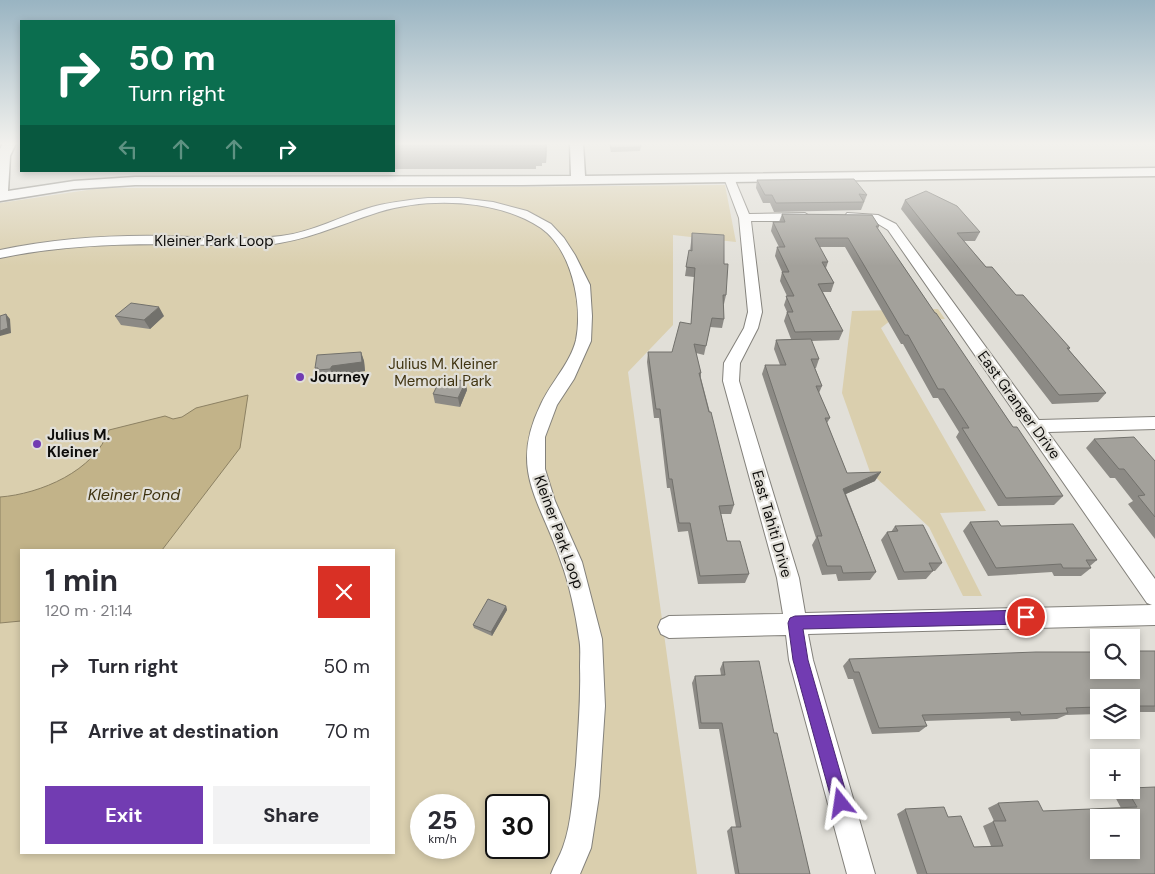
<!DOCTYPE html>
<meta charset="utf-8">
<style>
:root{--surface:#fff;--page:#f2f2f3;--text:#2b2b33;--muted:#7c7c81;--accent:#723cb2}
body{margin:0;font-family:"DM Sans",sans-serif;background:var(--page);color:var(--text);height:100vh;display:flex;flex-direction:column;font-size:19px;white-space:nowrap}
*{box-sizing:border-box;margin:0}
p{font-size:16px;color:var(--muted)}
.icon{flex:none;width:28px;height:28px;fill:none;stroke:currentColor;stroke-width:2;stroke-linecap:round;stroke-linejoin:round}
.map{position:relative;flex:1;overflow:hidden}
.drawer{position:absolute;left:20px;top:549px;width:375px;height:305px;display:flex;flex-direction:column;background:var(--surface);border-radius:0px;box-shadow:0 2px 8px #0003}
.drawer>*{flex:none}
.top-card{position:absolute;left:20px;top:20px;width:375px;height:152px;border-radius:0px;box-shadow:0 2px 8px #0003;background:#0b6e4f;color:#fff;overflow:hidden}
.buttons{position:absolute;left:1090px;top:629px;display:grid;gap:10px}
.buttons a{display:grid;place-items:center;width:50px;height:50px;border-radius:0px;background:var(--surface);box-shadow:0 2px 8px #0003;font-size:25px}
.speed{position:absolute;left:410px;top:794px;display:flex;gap:10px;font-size:25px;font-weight:700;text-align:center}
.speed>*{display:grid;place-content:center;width:65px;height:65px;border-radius:50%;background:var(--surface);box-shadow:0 2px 8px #0003;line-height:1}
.speed small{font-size:12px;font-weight:400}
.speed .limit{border:2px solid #111;border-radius:8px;background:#fff;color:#111}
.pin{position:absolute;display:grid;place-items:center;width:42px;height:42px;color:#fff;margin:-21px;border:2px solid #fff;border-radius:50%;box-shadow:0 1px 5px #0007}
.me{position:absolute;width:55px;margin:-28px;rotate:345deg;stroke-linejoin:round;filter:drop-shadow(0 0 4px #0008)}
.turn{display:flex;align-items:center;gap:18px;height:105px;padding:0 25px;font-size:22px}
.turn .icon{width:65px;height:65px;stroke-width:2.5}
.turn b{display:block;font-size:35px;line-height:42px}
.lanes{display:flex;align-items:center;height:48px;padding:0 25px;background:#0003;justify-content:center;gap:25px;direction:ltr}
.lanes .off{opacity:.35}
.round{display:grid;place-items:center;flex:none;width:52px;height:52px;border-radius:0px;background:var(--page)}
.summary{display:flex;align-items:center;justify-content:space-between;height:85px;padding:0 25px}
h1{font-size:30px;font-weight:700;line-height:38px}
.action{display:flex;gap:10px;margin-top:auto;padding:10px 25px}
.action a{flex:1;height:58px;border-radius:0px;background:var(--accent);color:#fff;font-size:20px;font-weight:700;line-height:58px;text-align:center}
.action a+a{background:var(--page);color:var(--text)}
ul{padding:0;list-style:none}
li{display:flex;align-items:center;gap:15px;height:65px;padding:0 25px}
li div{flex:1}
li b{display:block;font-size:19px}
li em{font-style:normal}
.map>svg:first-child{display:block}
</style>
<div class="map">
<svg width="1155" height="874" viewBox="0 0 1155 874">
<rect width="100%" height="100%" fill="#e1dfd8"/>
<path fill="#dacfae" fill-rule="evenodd" d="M725,185l11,57 -63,-7v90l-45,47 69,502h-697v-671l101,-15h287zM21,550h373v302h-373zM421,805h43v43h-43zM496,805h43v43h-43z
M938,309l7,10 -54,1 -10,8 105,183 -46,2 42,83h-19l-34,-69 -59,-55 -28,-79 10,-82z"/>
<path fill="#c2b389" stroke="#8c8163" d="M248,395l-8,53 -78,102h-141v71l-21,2v-126c40,-3 95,-26 109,-67l56,-14 8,3 9,-2 14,-9z"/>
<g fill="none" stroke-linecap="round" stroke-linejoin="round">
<g stroke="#83817b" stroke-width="2">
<path id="minor" d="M729,175l5,3 15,36 56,-1 6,4 -6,4h-54l11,91 -4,16 -18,35 -1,18 60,197 6,35 347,-8 -5,-2 -259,-373 -13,-8 -28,-3 -2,-3 2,-3 31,2 18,9 143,196 116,-3v12l-107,3 107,147v46l-347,9 5,26 62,214h-28l-58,-214 -3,-25 -117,3 -8,-4 -3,-7 3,-7 8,-4 114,-2 -6,-36 -54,-197 1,-18 20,-35 4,-16 -9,-94 -15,-40z
M428,198h31l34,4 34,9 24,13 13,14 11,17 15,30 2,31 -1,25 -17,38 -17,26 -12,32v32l10,32 27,61 20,77 3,67 -6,90 -8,52 -11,26h-29c3,-9 9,-18 12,-27 9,-24 10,-57 13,-82 2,-33 5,-65 4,-98 0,-9 1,-20 -1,-29 -3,-23 -10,-55 -18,-76 -20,-61 -53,-91 -20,-158 10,-22 29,-40 35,-64 7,-35 -4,-90 -35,-112 -44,-29 -112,-31 -162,-16 -44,14 -74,30 -122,34 -87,-2 -172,-6 -257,12v-8c54,-11 108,-15 163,-14 39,1 79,5 118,0 32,-4 60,-20 91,-29 18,-5 37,-7 56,-9z"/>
</g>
<g stroke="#83817b" stroke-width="3">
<path id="tertiary" d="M3,143h13l-6,13 -2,35 66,-10 61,-4 436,-1 -1,-33h13l2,33 570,-8v8l-633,9h-387l-61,4 -74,12v-52z"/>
</g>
<use href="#minor" fill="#fff" fill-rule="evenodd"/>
<use href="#tertiary" fill="#fff" fill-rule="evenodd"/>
</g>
<path fill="#8c8a85" d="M394,143h153l-1,20h-4v3h-6v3h-142z
M609,143h31l1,4 -1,4 -29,1z
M757,180l110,15 -6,15 -87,2 -4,-9h-7l-7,-15z
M905,200l75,32 -5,9h-11l22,26 84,81 -1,2 37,43 -8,9 -46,2 -151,-195z
M782,214l97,12 -1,3 57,84 78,114 50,69 -9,9 -56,1 -42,-69 3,-5 -21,-34h-5l-30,-54h-2l-56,-97h-26l9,15 -2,6 8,15 -3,9h-8l20,39 -4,9 -28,1 8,18 -3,9h-1l7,18 -3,7 11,25 -3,5 20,50 28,8 -29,13 30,78 -6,8 -32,1 -2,-7 -14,1 -10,-30 4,-7 -54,-164 3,-9h15l-6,-16 2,-9 15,-1 -7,-18 3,-9 -3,-7 3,-9 -7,-15 2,-9 -7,-16 2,-9h2l-8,-16 2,-9h6z
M692,233l32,31 2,31 -2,9h-1l1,15 -2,9 -12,-1 -6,28 -8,-2 5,20v5l33,127 -3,9h-10l6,27 22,33 -4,9 -47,1 -10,-53 -10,1 -8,-44h-3l-8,-70h-5l-7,-56 1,-10h24l19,-28 3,-47 -9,-1 4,-26 1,1z
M115,316h49l-14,13 -29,-4z
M361,352l3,9 1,10 -30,5 -1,2 -13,1 -1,-2h-2l-3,-9z
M467,390l-7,17 -25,-4 -2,-9z
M1094,439l61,22v78l-27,-35 5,-3 -18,-23h-5l-24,-30z
M970,522l31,4 96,34 -7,6 1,2 -10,8h-27l-2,-4 -64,4 -25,-45z
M895,526l47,37 -7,8h-2l-7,8 -28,1 -17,-40 6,-8h4z
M506,606l1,4 -15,26 -18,-8 -1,-3z
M1155,651v61h-24v-14h-32v16l-33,1 -9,4 -46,2 -1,-3 -85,3 2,5 -8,6 -47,2 -19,-55h-5l-5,-13 6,-7z
M723,662l51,71 36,141h-75l-8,-43 4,-4h5l-17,-98h-20l-7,-46 3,-7 26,-1 -1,-6z
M1131,788l24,86h-238l-20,-60 8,-5 43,8 26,30 17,-1 -8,-20 11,-5 -6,-13 10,-5 45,8 78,-3 -8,-15 9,-3h9z"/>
<path fill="#72716c" d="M545,143h2l-1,20z
M159,307l5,9 -14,13 -6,-9z
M6,314l4,5 1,14 -11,3v-5z
M361,352l3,9 1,10 -30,5 -1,2 -4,-9 2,-3z
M466,381l1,9 -7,17 -2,-9z
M881,472l-6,9 -36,16 4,-8z
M506,606l1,4 -15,26 -1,-4z"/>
<path fill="#a3a19b" stroke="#72716c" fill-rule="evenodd" d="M394,143h147h-6v3h-141z
M610,143h30l1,4 -30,1z
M854,179l13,16 -8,-1 5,8 -88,1 -4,-8h-7l-8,-15z
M926,191l31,15 23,26 -23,1 29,34h6l24,28h7l47,53h-3l39,45 -47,2 -154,-195z
M782,214l90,1 7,11h-3l59,87h1l77,114h4l46,69 -57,2 -44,-70h7l-25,-39h-6l-30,-54h-3l-57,-97h-33l13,24h-6l12,21 -16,1 25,47 -48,1 -8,-20h6l-7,-16h8l-12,-24h7l-12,-25h8l-12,-25h12z
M692,233l32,2v29h4l-2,31h-3l1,24 -12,-1 -6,28 -12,-2 7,29h-2l10,39h2l23,93 -15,1 8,35h13l9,33 -49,2 -10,-53h-11l-7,-44h-3l-9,-70h-4l-8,-57h24l8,-30 11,2 4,-56 -9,-1 3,-17 3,1z
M131,303l28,4 -15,13 -29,-4z
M6,314l2,14 -8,3v-15z
M811,339l8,20h-8l11,27h-6l14,32h-5l22,55 34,-1 -38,17 33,83 -33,1 -2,-7h-14l-10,-30h5l-57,-171h21l-10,-25z
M361,352l1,10 -30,4 -2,3 -12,1v-2h-3l2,-13z
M441,378l25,3 -8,17 -25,-4z
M1134,437l21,24v56l-17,-21 7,-1 -21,-26h-5l-25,-30z
M998,521l3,5 72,-2 24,36h-11l5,8h-28l-2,-4 -65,4 -26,-46z
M923,525l19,38h-13l4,8 -29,1 -17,-40 11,-1 -3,-5z
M488,599l18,7 -15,26 -18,-7z
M1131,651h24v55h-24v-8h-32v9l-33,1 2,5 -47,2 -1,-3 -98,3 5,11 -48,2 -20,-56h-5l-5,-13 187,-7h63v18h32z
M759,661l15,72h3l33,141h-71l-8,-47h10l-19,-104h-21l-6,-47 30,-1 -2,-13z
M1155,787v87h-228l-22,-65 39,-2 4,10 13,-1 13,31 29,-1 -10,-25h13l-8,-18 40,-2 5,10 94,-4 -10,-17h4v-2zM1099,818h32v32h-32z"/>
<linearGradient id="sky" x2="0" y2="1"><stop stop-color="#99b4c2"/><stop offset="0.54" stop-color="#f2f1ed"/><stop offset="1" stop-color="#f2f1ed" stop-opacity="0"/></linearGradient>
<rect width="1155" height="266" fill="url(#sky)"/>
<path fill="#723cb2" stroke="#4a2774" d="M1026,610l5,2 2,5 -2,5 -5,2 -223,5 5,31 41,143 -2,6 -6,2 -7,-2 -41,-149 -5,-37 2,-5 5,-2z"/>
<g fill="#723cb2" stroke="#e1dfd8" stroke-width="2">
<circle cx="300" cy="377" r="5"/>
<circle cx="37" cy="444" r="5"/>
</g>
<g text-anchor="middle" stroke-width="4.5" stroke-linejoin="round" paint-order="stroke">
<g font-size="15" fill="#0e0d0b" stroke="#e1dfd8">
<text x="214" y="246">Kleiner Park Loop</text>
<text transform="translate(1019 405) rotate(54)" y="5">East Granger Drive</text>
<text transform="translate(772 524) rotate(74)" y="5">East Tahiti Drive</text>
<text transform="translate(559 532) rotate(70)" y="5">Kleiner Park Loop</text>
</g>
<g font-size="15" fill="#413512" stroke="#e1dfd8">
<text x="443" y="369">Julius M. Kleiner<tspan x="443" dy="17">Memorial Park</tspan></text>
</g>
<g font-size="15" font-weight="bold" fill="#0e0d0b" stroke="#e1dfd8" text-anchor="start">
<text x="310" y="382">Journey</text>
<text x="47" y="440">Julius M.<tspan x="47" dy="17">Kleiner</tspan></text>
</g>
<g font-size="16" font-style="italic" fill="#3e320f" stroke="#e1dfd8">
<text x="134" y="500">Kleiner Pond</text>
</g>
</g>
</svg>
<div class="buttons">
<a><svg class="icon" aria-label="search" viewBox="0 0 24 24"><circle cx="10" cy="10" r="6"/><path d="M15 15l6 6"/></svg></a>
<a><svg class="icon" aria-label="layers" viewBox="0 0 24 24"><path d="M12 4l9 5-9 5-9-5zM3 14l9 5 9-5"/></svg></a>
<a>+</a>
<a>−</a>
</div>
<div class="speed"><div>25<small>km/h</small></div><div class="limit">30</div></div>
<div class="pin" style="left:1026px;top:617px;background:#d93025"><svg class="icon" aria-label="arrive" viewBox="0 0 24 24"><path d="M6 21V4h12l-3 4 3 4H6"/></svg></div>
<svg class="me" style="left:841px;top:803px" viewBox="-20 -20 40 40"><path d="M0-17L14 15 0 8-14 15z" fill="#723cb2" stroke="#fff" stroke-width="4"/></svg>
<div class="top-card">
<div class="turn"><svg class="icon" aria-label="right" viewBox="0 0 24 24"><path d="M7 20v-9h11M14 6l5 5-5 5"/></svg><div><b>50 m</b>Turn right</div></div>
<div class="lanes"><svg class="icon off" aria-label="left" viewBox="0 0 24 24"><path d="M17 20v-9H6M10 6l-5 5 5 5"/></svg><svg class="icon off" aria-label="ahead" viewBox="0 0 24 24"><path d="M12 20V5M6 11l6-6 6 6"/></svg><svg class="icon off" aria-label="ahead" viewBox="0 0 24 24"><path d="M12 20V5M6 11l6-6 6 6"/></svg><svg class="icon" aria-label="right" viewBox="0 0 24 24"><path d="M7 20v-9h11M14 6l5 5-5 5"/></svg></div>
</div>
<section class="drawer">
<div class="summary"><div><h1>1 min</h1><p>120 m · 21:14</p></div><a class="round" style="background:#d93025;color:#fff"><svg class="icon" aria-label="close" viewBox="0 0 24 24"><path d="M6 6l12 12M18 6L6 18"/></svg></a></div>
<ul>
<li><svg class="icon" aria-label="right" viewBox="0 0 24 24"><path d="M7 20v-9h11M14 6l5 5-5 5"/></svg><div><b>Turn right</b></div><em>50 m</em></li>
<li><svg class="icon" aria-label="arrive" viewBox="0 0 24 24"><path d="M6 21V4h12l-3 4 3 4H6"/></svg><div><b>Arrive at destination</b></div><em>70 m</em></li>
</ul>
<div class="action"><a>Exit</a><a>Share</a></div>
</section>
</div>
